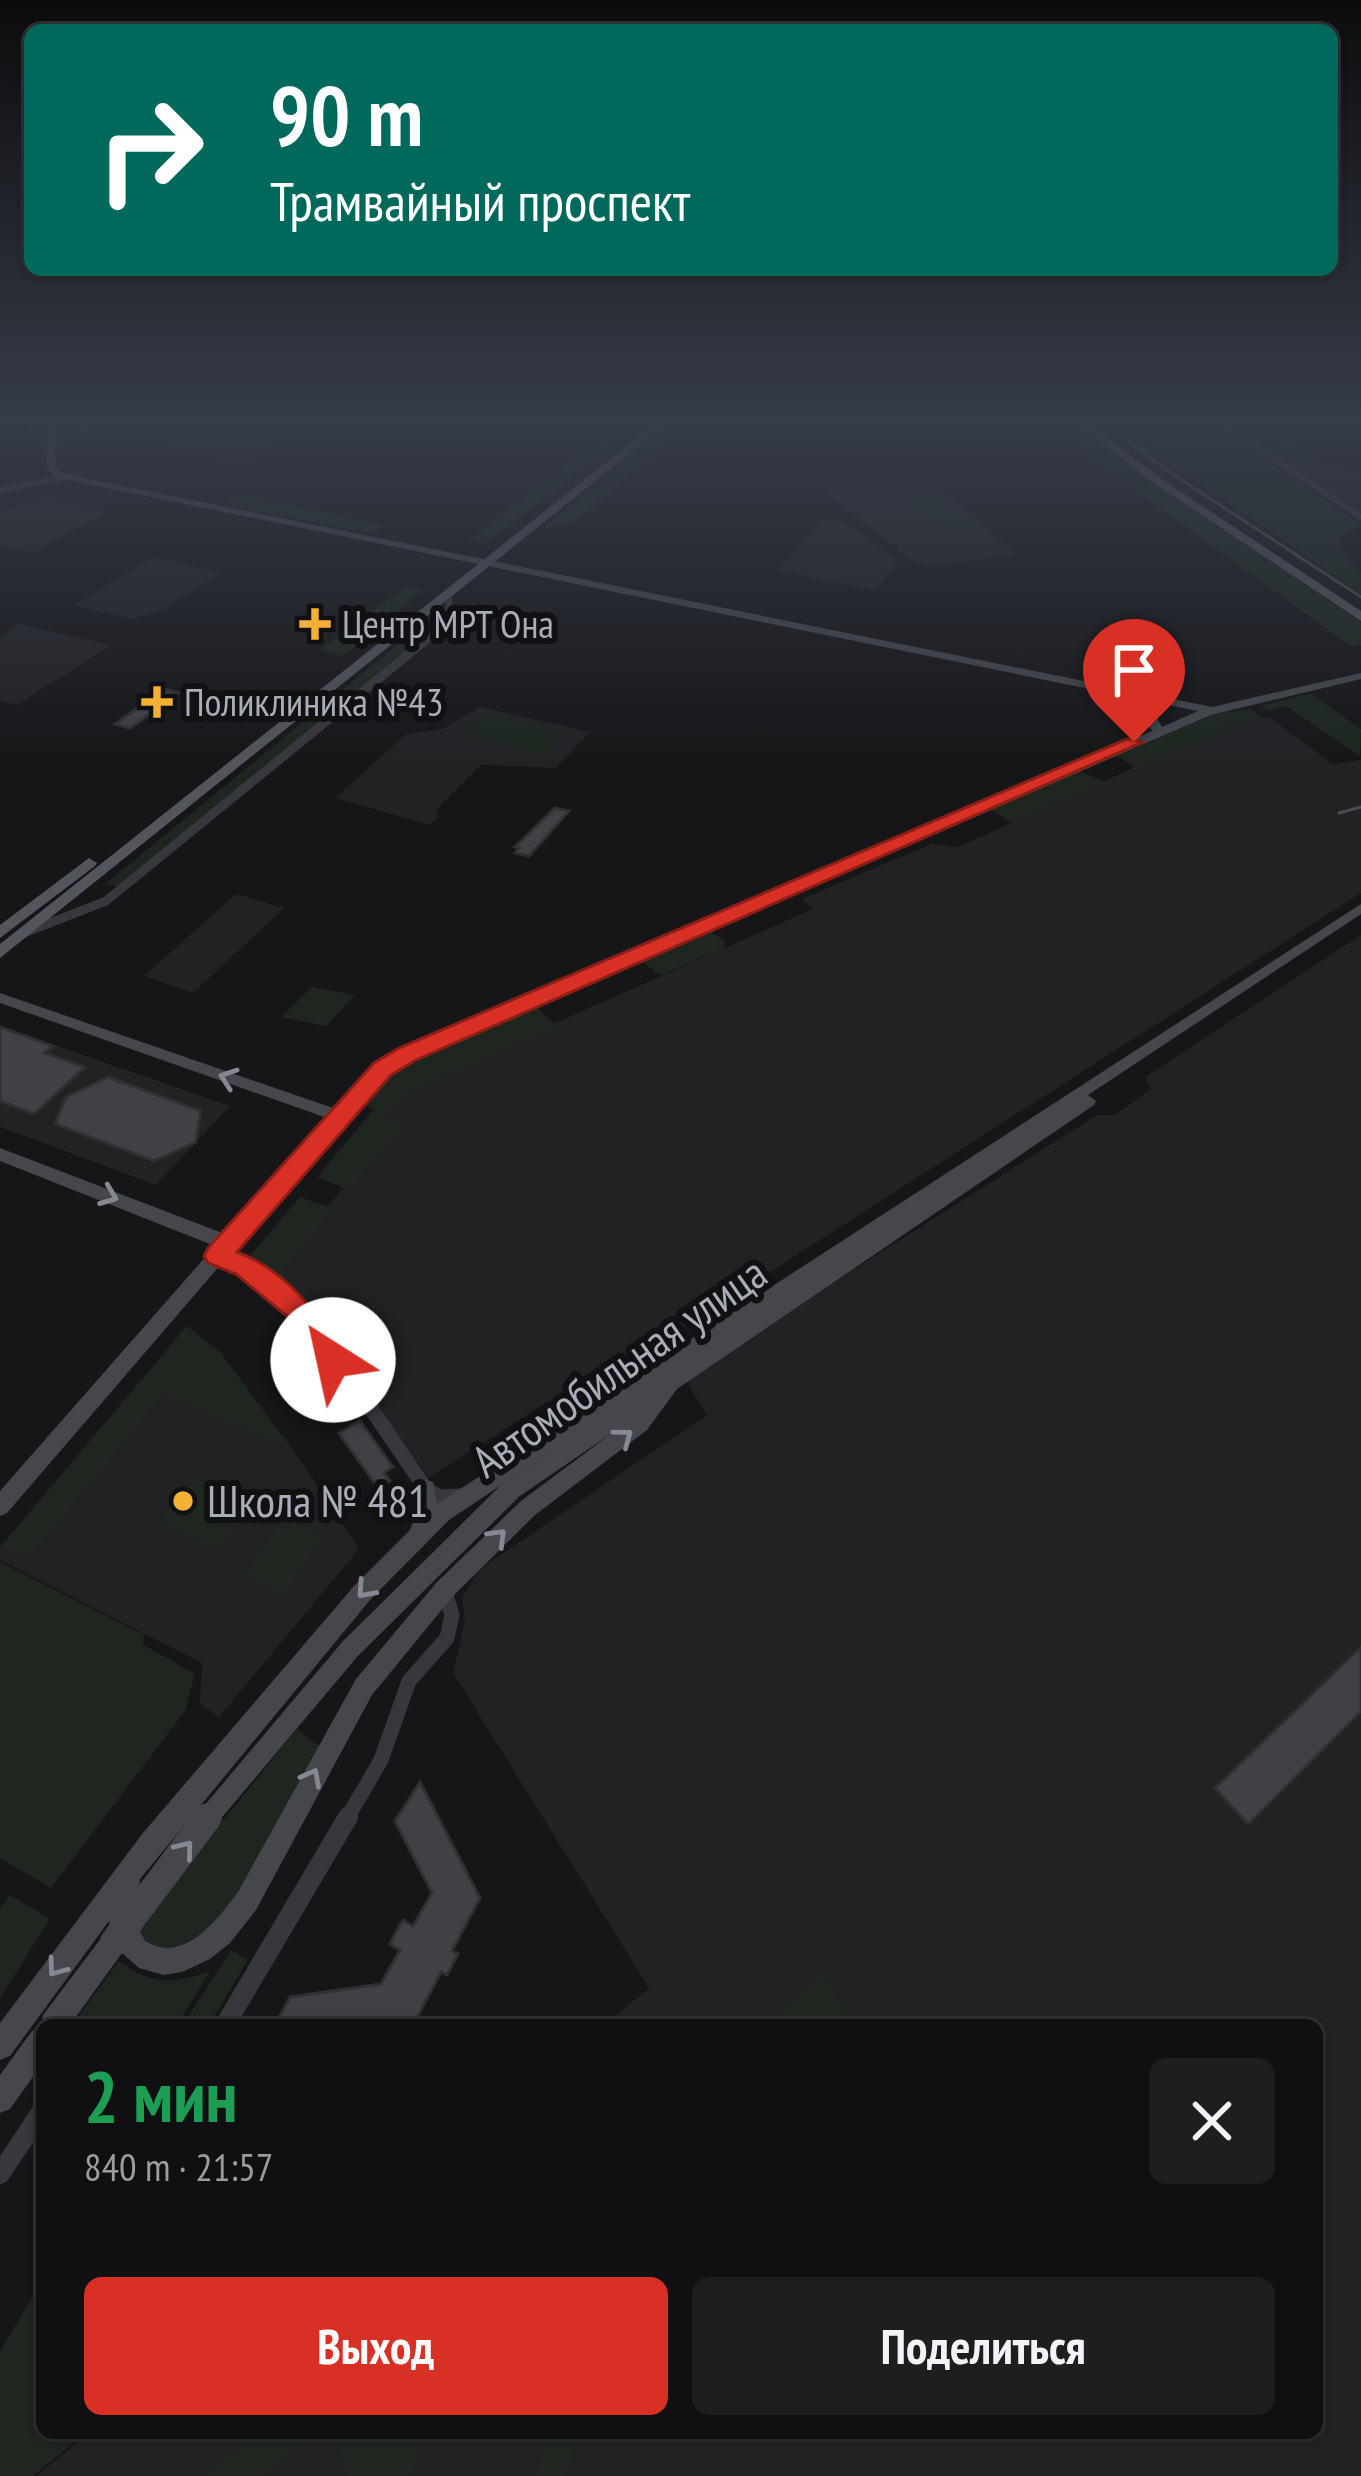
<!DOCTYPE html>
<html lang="ru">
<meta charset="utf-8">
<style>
:root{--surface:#101012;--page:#1e1e20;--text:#f1f3f6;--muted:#9c9d9f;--line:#303032;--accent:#d93025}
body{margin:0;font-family:"PT Sans Narrow",sans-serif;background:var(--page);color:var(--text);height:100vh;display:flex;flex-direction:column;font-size:45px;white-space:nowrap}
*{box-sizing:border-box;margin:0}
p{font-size:39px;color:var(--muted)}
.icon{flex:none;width:66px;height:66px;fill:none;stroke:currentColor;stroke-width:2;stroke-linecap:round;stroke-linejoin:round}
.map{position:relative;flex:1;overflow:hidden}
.sheet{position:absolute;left:36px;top:2019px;width:1287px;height:420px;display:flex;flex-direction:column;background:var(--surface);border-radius:18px;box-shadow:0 3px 9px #0004,0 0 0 3px var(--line)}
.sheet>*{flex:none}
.banner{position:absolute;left:24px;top:24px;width:1314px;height:252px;border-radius:18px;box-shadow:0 3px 9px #0004,0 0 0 3px var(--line);background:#00695c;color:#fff;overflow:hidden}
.pin{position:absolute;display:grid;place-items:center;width:102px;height:102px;color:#fff;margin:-123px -51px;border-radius:50% 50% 50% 0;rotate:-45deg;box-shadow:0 0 12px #0007}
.pin .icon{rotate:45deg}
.me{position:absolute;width:132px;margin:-66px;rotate:325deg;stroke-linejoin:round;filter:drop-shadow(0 0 9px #0008)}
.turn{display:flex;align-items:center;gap:42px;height:252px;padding:0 48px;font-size:54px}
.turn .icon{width:156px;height:156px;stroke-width:2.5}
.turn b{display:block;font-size:84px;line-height:102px}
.round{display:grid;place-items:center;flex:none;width:126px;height:126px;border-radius:18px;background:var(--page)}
.head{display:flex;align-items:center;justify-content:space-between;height:204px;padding:0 48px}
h1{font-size:72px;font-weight:700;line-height:90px;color:#1e9e55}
.action{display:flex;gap:24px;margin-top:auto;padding:24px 48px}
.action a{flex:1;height:138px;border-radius:18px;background:var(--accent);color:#fff;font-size:48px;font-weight:700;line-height:138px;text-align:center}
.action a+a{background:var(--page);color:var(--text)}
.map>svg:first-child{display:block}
</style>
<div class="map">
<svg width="1361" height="2476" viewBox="0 0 1361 2476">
<rect width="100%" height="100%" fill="#161618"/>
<path fill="#222225" d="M217,418h127l3,3 -28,18 -28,-4 -48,28 -89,-17z
M1280,451l21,14 60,4v44l-87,-56z
M908,477l31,11 78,66 -86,13 -18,-4 -18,-14 3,-4 -8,-1 -66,-54z
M45,499l62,13 -72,40 -35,-4v-37z
M826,517l28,10 44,35 -23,28 -99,-19z
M154,557l67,15 -54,36 -35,11 -58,-14z
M20,624l91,21 -94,60 -17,-5v-63z
M481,707l109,25 -34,36 -75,-3 -46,46 4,5 -9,9 -95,-27 71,-64 36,-5z
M1269,717l64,47 28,-4v133l-806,517 -8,-8 -118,76 -125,-171 -33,-31 121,-148 -17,-7 24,-29 414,-183 -11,-10 129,-55 27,3 266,-120z
M236,894l48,14 -91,85 -49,-17z
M1361,935v1541h-1325l54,-43h1227v-408h-713l45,-37 -196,-315 12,-53 -3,-22 18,-29 227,-154 -23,-38 413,-262h18l36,-26 -6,-12z
M0,1026l230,80 -74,79 -156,-58z
M187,1326l33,26 79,106 60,91 -140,168 -19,-13 2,-41 -202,-103v-13z"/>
<path fill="#1e261f" d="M677,418h22l-126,105 -31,6z
M1035,418h34l107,80 185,124v23l-9,2z
M1104,418h102l155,107 -22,14 4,14 18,20v21z
M1291,418l37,24 -42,-22 -9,1 37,23 -13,3 25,16 -23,1 -64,-40z
M608,433l18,4 -141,107 -16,-4z
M930,492l52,36 -37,6 -40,-30 6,-2 -7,-6z
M236,495l150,30 -13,9 -148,-30z
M403,588l21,1 -80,67 -24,-6z
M446,605l-2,17 -327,265 -12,-3z
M1311,694l50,35 -1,27 -74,-50 -19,4 -6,-4z
M1249,709l13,10 -35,8 3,4 -94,37 -19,-12 95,-41z
M487,711l80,21 -23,23 -82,-21z
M1080,771l25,11 -94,41 -20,-14z
M710,931l15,10v7l-64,27 -19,-13z
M312,987l43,8 -29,31 -45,-9z
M536,1006l21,21 -154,68 -19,23 20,8 -55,64 -32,-13 57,-68 -15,-6 41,-38z
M300,1197l33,12 -55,68 -29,-20z
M187,1326l33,26 73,98 -129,-56 -135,164 -27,-13z
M194,1478l59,26 -34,47 -60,-28z
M284,1517l40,18 -40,59 -40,-19z
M0,1562l145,73 -3,9 53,30 -10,37 -134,177 -51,-30z
M297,1729l22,17 -75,153 -47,48 -44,1 -20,-16z
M10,1895l40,24 -50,79v-90z
M231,1950l17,10 -39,65h-26z
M119,1961c32,25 53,22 91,11l-33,53h-105z
M823,1974l32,49 -87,2z
M42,2281v152h44l-53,43h-33v-125z
M254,2433h60l-51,43h-58z
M431,2433l-16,20 4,9 -11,14h-60l-11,-28 1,-15z
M549,2433h31l-14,43h-30z"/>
<path fill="#404145" stroke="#303034" stroke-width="3" d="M164,689l15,4 -49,35 -15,-4z
M555,808l14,3 -40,45 -14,-3 4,-5 -4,-1z
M0,1027l53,19 -8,7 40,14 -51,47 -34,-13z
M108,1077l93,34 -5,31 -42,19 -99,-37 11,-27z
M360,1421l33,46 -9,6 18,24 -12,8 -51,-72z
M1361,1647v64l-113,113 -33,-36z
M420,1782l60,116 -28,53 6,3 -11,21 -6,-3 -28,53h-138l15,-28 91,-13 19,-34 -10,-6 6,-12 7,-12 10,6 19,-33 -37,-72z"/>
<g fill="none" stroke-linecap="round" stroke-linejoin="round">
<path stroke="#37383d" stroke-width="6" d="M31,418l2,18 19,8
M1213,418l148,99
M60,442l23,-10 -1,-14
M0,490l76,-15
M422,643l27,-22v-27"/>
<path stroke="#37383d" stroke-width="9" d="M24,933l82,-32 320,-261"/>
<path stroke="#37383d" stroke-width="10" d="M217,1256l33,16 52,46"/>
<path stroke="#37383d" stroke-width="15" d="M299,1315l36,41 91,133 13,8 20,-1
M346,1820l35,-60 28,-79 38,-43 5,-23 -7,-24"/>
<path stroke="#37383d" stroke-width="20" d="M225,2025l123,-208
M0,2174l42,-63"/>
<path fill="#45474d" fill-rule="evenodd" d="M48,418h8l-1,49 9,7 1148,233 149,-34v6l-150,36 -810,350 -25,19 -369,429 -7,3v-25l215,-245 -215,-85v-13l225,86 102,-116 -327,-115v-10l336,116 28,-33 25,-19 763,-326 -5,-9 -33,-24v-4l-1056,-216 -12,-10zM1127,697l71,14 -36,16 -6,-10z
M1361,904v10l-273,181 8,6 -2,4 -417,284 -30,41 -112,85 -82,81 -81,99 -116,215 -26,33 -20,16 -28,13 -18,3 -25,-7 -17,-15 -52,72h-28v39l-32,45 -10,4v-38l32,-44 9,-3 2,-13 62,-82 6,-3 -2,-9 -99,135 -10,4v-37l143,-190 211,-247 56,-56 5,-14 1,-27 3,-7 7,-2 7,2 4,22zM612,1433l-91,68 -84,81 -81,97 -118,213c-21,28 -54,73 -93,49l-10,-19 5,-43 230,-279 79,-80 118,-79 -64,43 -3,7 3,7 7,2 7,-2z"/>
<path fill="#53555c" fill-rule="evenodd" d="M662,418h12l-674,540v-14z
M1069,418h12l82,62 198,131v10l-206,-137z
M89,858l8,5 -2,3 -95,72v-13z"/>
<path stroke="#4a4c52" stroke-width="3" d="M1098,418l73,55 190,124
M1339,813l22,-6"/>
<path stroke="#45474d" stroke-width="21" d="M206,1820l144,-171 160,-158"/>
<path stroke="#45474d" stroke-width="28" d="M114,1942l94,-125"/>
</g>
<defs><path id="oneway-chevron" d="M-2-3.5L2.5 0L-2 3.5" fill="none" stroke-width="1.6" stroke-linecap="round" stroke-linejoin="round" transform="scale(3)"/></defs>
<g stroke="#858993">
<use href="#oneway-chevron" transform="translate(228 1078) rotate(-161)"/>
<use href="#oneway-chevron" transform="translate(109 1196) rotate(21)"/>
<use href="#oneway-chevron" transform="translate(624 1437) rotate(-37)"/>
<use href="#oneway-chevron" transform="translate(498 1537) rotate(-45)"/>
<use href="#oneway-chevron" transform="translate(365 1590) rotate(132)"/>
<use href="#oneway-chevron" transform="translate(312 1777) rotate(-62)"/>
<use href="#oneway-chevron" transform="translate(185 1849) rotate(-51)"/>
<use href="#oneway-chevron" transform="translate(56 1968) rotate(126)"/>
</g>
<linearGradient id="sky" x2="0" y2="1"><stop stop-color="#0c0c0d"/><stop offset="0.55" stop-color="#363c48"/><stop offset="1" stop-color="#363c48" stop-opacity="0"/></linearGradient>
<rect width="1361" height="765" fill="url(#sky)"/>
<path fill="#d93025" stroke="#8d1f18" stroke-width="3" d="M1127,739l16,3 -727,318 -25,15 -154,177c48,17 78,59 107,99l4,9 -4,8 -11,4 -10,-4 -35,-51 -52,-43 -28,-11 -4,-7 4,-8 166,-185 25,-15z"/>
<g fill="#f2b134" stroke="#111113" stroke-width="4.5">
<path d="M309 606h12v12h12v12h-12v12h-12v-12h-12v-12h12z"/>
<path d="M151 684h12v12h12v12h-12v12h-12v-12h-12v-12h12z"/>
<circle cx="183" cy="1501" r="12"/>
</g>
<g text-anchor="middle" stroke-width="12" stroke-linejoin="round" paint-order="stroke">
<g font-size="39" fill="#a8adb8" stroke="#111113" text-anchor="start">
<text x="342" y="638">Центр МРТ Она</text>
<text x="184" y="716">Поликлиника №43</text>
</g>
<g font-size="45" fill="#a8adb8" stroke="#111113">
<text transform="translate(619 1367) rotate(-35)" y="16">Автомобильная улица</text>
</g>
<g font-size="45" fill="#a8adb8" stroke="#111113" text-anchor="start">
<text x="207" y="1517">Школа № 481</text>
</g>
</g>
</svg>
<div class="pin" style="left:1134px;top:742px;background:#d93025"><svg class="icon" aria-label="arrive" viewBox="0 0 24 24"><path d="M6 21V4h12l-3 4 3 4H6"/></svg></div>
<svg class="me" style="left:333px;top:1360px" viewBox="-20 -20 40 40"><circle r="19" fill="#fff"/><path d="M0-13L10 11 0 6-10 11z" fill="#d93025"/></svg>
<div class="banner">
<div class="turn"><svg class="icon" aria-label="right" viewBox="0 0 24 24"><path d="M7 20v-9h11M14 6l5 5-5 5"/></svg><div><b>90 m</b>Трамвайный проспект</div></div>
</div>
<section class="sheet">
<div class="head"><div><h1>2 мин</h1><p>840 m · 21:57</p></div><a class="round"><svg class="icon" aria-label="close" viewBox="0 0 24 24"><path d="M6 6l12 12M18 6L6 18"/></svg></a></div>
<div class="action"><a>Выход</a><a>Поделиться</a></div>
</section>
</div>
